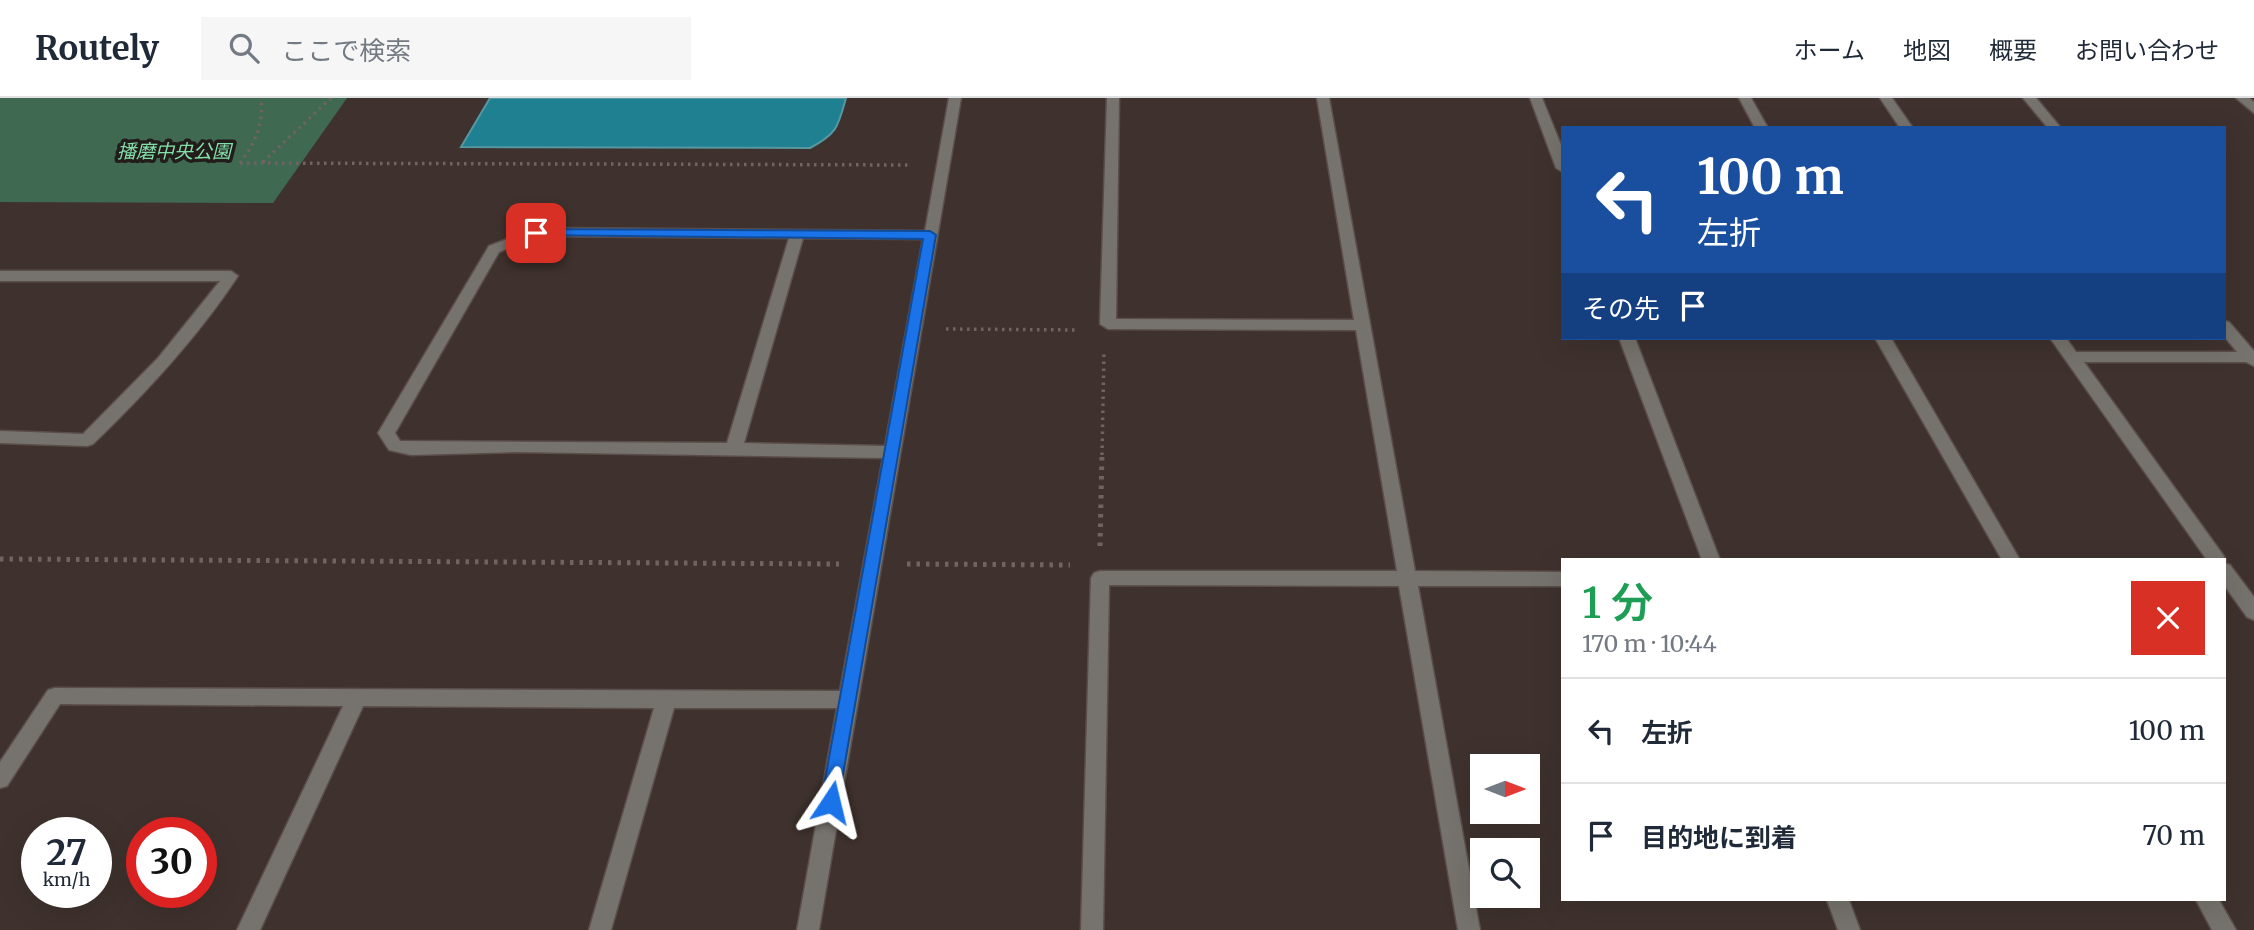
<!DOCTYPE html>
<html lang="ja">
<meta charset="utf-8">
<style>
:root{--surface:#fff;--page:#f6f6f7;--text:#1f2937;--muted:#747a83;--line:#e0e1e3}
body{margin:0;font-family:Merriweather,"Noto Sans JP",serif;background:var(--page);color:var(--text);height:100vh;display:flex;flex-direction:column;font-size:26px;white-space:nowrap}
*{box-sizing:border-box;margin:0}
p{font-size:23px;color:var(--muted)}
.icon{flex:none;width:38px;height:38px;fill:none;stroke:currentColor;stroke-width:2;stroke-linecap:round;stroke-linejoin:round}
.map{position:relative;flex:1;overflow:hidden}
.drawer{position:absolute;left:1561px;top:460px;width:665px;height:343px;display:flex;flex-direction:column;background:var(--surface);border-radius:0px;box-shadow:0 7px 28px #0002}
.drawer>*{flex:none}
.hud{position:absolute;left:1561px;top:28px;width:665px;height:214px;border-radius:0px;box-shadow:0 7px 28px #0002;background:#1a4fa0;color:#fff;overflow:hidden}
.needle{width:46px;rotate:90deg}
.fabs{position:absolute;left:1470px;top:656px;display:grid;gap:14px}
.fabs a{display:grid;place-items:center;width:70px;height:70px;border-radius:0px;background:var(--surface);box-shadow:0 7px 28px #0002;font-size:35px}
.speed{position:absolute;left:21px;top:719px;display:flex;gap:14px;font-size:35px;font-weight:700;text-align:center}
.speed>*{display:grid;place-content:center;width:91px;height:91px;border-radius:50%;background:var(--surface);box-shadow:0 7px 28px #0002;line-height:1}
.speed small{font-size:18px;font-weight:400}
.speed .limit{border:10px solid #d22;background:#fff;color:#111}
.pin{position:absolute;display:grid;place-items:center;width:60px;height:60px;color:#fff;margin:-30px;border-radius:14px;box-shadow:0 4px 10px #0006}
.me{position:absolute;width:77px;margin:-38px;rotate:10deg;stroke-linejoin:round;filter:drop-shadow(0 0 5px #0008)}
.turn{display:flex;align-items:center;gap:24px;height:147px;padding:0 21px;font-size:32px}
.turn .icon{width:91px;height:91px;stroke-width:2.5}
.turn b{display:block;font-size:49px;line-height:60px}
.then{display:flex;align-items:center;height:66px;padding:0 21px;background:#0003;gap:14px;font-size:26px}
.round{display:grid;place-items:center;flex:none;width:74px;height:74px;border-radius:0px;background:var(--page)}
.head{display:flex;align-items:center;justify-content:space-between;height:119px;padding:0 21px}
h1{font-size:42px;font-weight:600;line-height:52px;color:#1e9e55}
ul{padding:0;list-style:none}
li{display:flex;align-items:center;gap:21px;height:105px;padding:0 21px;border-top:2px solid var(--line)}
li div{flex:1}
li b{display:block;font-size:26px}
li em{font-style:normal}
header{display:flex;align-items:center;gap:42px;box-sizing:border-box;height:98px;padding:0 35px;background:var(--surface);border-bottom:2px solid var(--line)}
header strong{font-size:33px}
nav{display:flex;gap:38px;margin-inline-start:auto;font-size:24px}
.search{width:490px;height:63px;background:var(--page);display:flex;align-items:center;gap:18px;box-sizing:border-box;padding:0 24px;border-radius:0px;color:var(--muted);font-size:26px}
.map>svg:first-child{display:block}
</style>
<header>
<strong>Routely</strong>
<div class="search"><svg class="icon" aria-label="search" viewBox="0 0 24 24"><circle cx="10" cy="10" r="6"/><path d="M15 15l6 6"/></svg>ここで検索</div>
<nav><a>ホーム</a><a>地図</a><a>概要</a><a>お問い合わせ</a></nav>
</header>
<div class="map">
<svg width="2254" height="832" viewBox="0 0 2254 832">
<rect width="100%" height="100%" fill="#3f322e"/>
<path fill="#3f6951" d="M0,0h347l-74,105 -273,-1z"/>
<path fill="#1e8090" stroke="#5698a2" stroke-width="2" d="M490,0h356c-8,29 -9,36 -36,50l-349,-1z"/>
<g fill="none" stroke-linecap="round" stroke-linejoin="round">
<g stroke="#5b4e4a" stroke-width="3">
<path id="minor" d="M949,0h12l-142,832h-22l40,-222h-163l-63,222h-22l65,-222 -291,-2 -103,224h-23l106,-224 -283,-2 -53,82 -7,2v-26l48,-72 7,-2 785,3 43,-233 -366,-6 -106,3 -22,-5 -11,-17 111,-187 47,-18 389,3zM538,138l251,2 -62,205 -327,-2 -5,-8 104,-181zM803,140l120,1 -38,207 -141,-3z
M1107,0h12l-3,221 238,1 -37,-222h12l86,473 148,1v14h-145l62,344h-22l-59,-344 -290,-1 -6,345h-22l10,-352 3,-5 6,-2h297l-41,-241 -248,-1 -8,-5z
M1530,0h12l21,52v22l-7,-4z
M1739,0h12l17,30h-13z
M1880,0h12l21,30h-13z
M2023,0h13l25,30h-13z
M2236,0h13l5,4v11z
M0,173h231l7,5c-41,62 -92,117 -145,168l-6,2 -87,-3v-12l83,3 75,-76 62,-77h-220z
M2224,223l5,1 25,29v15l-8,-4h-162l139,193 3,5 -2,3 6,2 24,32v23l-7,-3 -23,-32v-25h-17l-157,-222h16l10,14h161l-13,-16z
M1619,240h16l85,222h-18z
M1875,240h16l129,222h-18z
M1827,802h22l11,30h-22z
M2196,802h23l17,30h-24z"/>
</g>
<path stroke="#6f6460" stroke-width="3.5" stroke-dasharray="2.5 4.5" stroke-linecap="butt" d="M263,64l68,-64
M240,65l670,2
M240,65c15,-20 24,-39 21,-65
M946,231l131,1
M1102,357l2,-103"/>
<path stroke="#6f6460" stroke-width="5" stroke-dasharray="3.5 6" stroke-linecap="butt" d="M1100,448l2,-93
M0,461l839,5
M907,466l163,1"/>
<use href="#minor" fill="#76736e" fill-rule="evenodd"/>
</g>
<path fill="#1a73e8" stroke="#114b97" stroke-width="2" d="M536,131l394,2 6,4 -99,574 -6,2 -7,-2 -3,-7 102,-563 -392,-4v-5z"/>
<g text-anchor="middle" stroke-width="7" stroke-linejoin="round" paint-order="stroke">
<g font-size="19" font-style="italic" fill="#82dfaa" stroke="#221c1a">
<text x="174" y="60">播磨中央公園</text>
</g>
</g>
</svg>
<div class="fabs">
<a><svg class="needle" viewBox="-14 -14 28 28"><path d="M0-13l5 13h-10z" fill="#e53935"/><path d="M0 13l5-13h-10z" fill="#747a83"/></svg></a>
<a><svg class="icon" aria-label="search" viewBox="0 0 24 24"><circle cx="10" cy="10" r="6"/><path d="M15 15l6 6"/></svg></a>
</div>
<div class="speed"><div>27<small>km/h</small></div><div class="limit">30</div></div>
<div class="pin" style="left:536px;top:135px;background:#d93025"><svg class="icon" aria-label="arrive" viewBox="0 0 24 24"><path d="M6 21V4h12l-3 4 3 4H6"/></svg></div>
<svg class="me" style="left:831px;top:704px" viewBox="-20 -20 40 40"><path d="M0-17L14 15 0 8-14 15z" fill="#1a73e8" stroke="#fff" stroke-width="4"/></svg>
<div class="hud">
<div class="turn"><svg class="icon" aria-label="left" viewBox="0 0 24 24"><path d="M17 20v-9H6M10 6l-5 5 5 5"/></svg><div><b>100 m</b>左折</div></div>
<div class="then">その先<svg class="icon" aria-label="arrive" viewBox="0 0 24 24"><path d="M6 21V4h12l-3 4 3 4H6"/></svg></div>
</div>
<section class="drawer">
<div class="head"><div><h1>1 分</h1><p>170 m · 10:44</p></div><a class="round" style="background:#d93025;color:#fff"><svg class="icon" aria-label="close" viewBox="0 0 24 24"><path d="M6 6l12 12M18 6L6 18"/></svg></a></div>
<ul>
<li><svg class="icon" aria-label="left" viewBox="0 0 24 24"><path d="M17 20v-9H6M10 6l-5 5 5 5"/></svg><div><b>左折</b></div><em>100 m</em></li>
<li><svg class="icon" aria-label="arrive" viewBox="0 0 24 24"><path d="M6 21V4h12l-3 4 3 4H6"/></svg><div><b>目的地に到着</b></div><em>70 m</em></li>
</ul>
</section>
</div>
